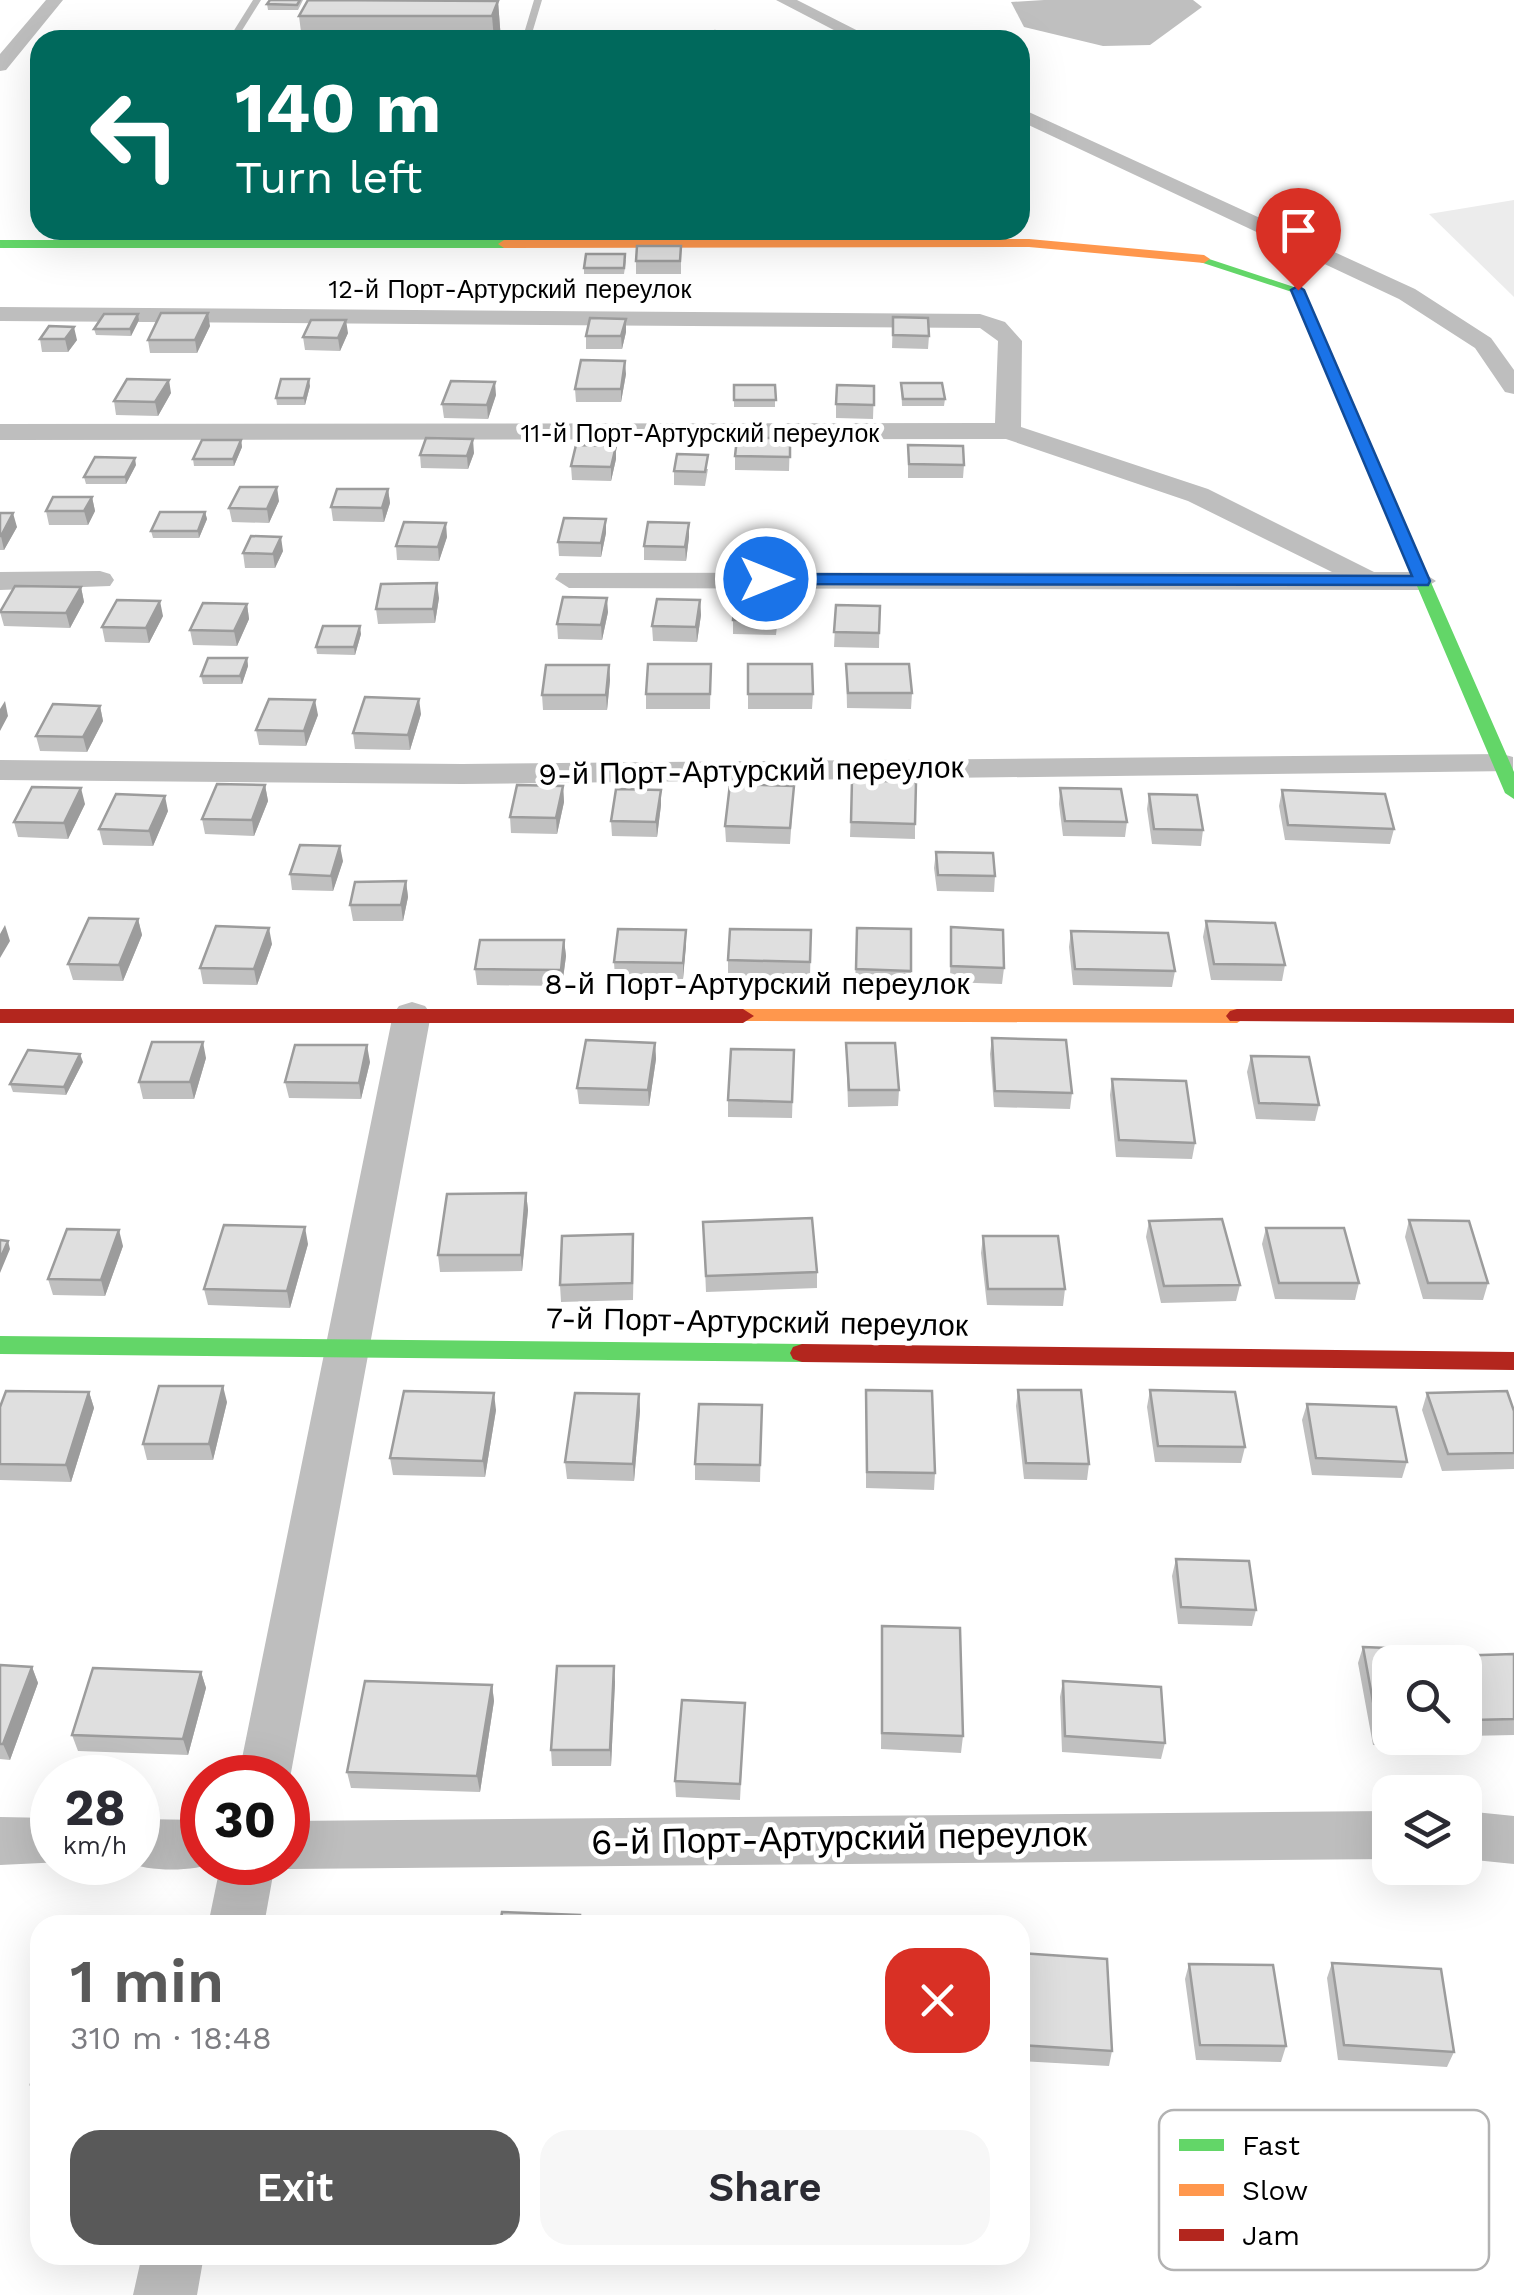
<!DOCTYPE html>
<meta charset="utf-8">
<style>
:root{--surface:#fff;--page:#f7f7f7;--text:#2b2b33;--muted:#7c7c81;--accent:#595959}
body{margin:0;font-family:"Work Sans",sans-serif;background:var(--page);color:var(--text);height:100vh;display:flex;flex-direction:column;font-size:38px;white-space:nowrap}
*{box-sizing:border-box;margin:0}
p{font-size:32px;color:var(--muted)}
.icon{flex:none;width:55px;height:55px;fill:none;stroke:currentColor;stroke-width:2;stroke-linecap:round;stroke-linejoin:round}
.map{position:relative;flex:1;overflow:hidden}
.sheet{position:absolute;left:30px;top:1915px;width:1000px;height:350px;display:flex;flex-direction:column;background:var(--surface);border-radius:30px;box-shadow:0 10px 40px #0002}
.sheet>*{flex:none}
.top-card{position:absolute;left:30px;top:30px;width:1000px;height:210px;border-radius:30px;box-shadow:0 10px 40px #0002;background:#00695c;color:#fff;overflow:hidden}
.buttons{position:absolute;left:1372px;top:1645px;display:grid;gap:20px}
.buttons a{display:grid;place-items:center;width:110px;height:110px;border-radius:20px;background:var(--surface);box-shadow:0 10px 40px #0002;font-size:50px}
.speed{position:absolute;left:30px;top:1755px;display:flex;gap:20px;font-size:50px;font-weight:700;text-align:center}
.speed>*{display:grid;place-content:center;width:130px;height:130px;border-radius:50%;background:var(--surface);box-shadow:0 10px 40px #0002;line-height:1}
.speed small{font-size:25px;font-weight:400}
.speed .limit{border:15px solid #d22;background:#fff;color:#111}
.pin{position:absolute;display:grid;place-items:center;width:85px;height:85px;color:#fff;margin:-102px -42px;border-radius:50% 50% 50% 0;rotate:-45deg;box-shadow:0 0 10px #0007}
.pin .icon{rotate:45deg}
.me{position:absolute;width:110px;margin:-55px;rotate:90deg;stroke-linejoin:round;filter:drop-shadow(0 0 8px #0008)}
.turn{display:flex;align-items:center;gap:35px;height:210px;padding:0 40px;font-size:45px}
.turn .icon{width:130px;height:130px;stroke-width:2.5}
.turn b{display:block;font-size:70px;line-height:85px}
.round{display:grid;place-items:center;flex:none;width:105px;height:105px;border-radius:30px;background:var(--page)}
.headline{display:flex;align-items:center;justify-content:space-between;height:170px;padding:0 40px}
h1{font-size:60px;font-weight:600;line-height:75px;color:var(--accent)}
.action{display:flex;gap:20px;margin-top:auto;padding:20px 40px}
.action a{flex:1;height:115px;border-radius:30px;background:var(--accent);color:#fff;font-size:40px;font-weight:600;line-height:115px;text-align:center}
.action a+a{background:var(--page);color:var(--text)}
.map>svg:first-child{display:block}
</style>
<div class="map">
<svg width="1514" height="2295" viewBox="0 0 1514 2295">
<rect width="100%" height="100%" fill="#fff"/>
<path fill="#ececec" d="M1514,200v97l-85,-83z"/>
<path fill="#bfbfbf" d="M1044,0h149l9,7 -52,38 -47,1 -79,-19 -13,-25z"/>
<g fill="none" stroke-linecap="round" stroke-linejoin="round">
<path stroke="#b9b9b9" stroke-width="2.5" stroke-dasharray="1 2.5" stroke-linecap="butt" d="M355,0l93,3
M458,3h32
M290,33h19"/>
<path fill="#bebebe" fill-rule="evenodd" d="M253,0h8l-25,40h-8z
M534,0h8l-12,40h-8z
M725,30l19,10 -20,-4 -49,4z"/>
<path fill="#bebebe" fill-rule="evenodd" d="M46,0h17l-57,70 -6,1v-17z
M776,0h21l79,40h-23z
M1020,108l395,181 76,49 23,32v24l-9,-2 -30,-44 -76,-49 -379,-178z
M0,307l980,7 25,8 17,19 -1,86 187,62 166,83h48l14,9 -14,9 -853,-2 -14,-9 4,-6 773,-1 -144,-71 -182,-62 -1006,1v-16l995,-1 3,-82 -18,-13 -980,-7z
M100,571l10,3 4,6 -4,6 -110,4v-18z
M1502,754l11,3v14l-1051,13 -462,-4v-20l462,4z
M412,1002l13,4 6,8 -141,764 -2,6v-6h-50l155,-764 6,-8z
M1390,1811v48l-1102,10 -13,-5 -11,61h-56l13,-63h67v-41z
M1465,1811l49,5v48l-49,-5z
M0,1817l52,1v44h10l-62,3z
M138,1819l64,1v42h16c-26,10 -67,10 -93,0h13z
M142,2255h62l-7,40h-64z"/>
<path fill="#63d668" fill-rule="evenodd" d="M0,240h504l6,4 -6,4h-504z
M1200,256l103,34 211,482v27l-9,-6 -213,-501 -92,-30z
M0,1336l802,8 9,3 3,6 -3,6 -9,3 -802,-8z"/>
<path fill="#ff974d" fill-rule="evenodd" d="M1029,239l175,16 6,4 -6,4 -175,-16 -525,1 -6,-4 6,-4z
M743,1009h494l11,7 -11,7 -501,-2 -4,-5 4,-5z"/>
<path fill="#b3261e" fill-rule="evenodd" d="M0,1009h743l11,7 -11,7h-743z
M1237,1009h277v14l-284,-2 -4,-5 4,-5z
M802,1344l712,8v18l-712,-8 -9,-3 -3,-6 3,-6z"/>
</g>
<path fill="#c0c0c0" d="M270,0h33l-5,10h-30l-1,-6z
M498,1l3,39h-199l-3,-24z
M681,246v28h-45v-13z
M626,260l-2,14h-40v-6z
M138,314l1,6 -8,16 -35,-1 -2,-6z
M893,317l36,19 -1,13 -36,-1z
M626,319v13l-4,17h-36v-13z
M210,326l-13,27h-47l-2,-13z
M348,333l-8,18 -35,-1 -2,-13z
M40,339l37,1 -9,12h-26z
M626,374l-5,28h-45l-1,-13z
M901,383l44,16 -1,7h-42z
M734,385h41v22h-41z
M310,386l-5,19h-28l-1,-7z
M874,386l-1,33 -37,-1v-14z
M171,393l-13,23 -42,-1 -2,-14z
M496,395l-8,24 -44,-1 -2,-14z
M790,438l-1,33 -54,-1v-14z
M241,440l1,7 -8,19h-40l-1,-7z
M908,445l56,20 -1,13h-55z
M474,453l-6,16 -47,-1 -1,-13z
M616,459l-5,22 -39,-1 -1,-14z
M136,465l-10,19h-40l-2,-7z
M708,469l-3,17 -31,-1v-14z
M388,489l2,14 -6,19 -51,-1 -2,-14z
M92,497l3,14 -7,14h-39l-3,-14z
M279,501l-10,22 -37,-1 -3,-14z
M205,512l2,7 -8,19h-46l-2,-7z
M0,513l17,14 -13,23h-4z
M689,523v14l-3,24 -42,-1v-14z
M606,533l-5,24 -42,-1 -1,-14z
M447,537l-8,24 -42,-1 -1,-14z
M283,551l-8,17h-30l-2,-15z
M81,587l3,15 -14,26 -66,-2 -4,-14z
M439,598l-4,25 -57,1 -2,-15z
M700,600l1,15 -4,27 -44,-1 -1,-15z
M247,604l2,15 -12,27 -44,-1 -3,-15z
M836,605l44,1 -1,42 -45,-1z
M779,608l-3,27 -43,-1v-14z
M608,612l-6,28 -44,-1 -1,-15z
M163,616l-14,27 -44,-1 -3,-15z
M361,634l-6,21 -38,-1 -1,-7z
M247,658l1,8 -6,18h-39l-2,-8z
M711,664l-1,45h-64v-15z
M748,664l65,30 -1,15h-64z
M846,664l66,29 -1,16 -64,-1z
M609,665l1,15 -3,30h-64l-1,-15z
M100,706l3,15 -16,31 -47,-1 -4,-15z
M421,714l-11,36 -55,-1 -2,-16z
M318,715l-12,31 -47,-1 -3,-15z
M852,780l63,44v15l-65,-2z
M265,785l3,16 -14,35 -49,-2 -3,-15z
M563,786l1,16 -7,32 -46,-1 -1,-16z
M1060,788l67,34 -2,15 -62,-1 -4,-32z
M1282,790l112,39 -4,15 -105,-4 -6,-34z
M1149,794l54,36 -2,16 -49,-2 -5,-35z
M793,802l-3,42 -64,-2 -1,-16z
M85,804l-17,35 -50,-2 -4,-15z
M661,805l-4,32 -45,-1 -1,-15z
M168,811l-15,35 -50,-1 -4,-16z
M936,852l59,24 -1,16 -57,-1 -3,-23z
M343,861l-10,30 -41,-1 -2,-16z
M406,881l2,16 -5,24h-50l-3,-16z
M138,919l4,16 -19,46 -50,-1 -5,-16z
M1206,921l79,44 -3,16 -71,-1 -8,-43z
M951,927l53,41 -2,16 -52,-2z
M857,928l54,43 -1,16 -55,-2z
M686,930l-3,49 -68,-1 -1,-16z
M811,930l-1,48 -82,-2v-16z
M1071,931l104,40 -3,16 -99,-2 -4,-38z
M564,940l2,16 -4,30 -85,-1 -2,-16z
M272,944l-15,41 -54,-1 -3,-16z
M992,1038l80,55 -2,16 -76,-2 -4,-53z
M655,1043l1,16 -7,47 -70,-2 -2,-16z
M846,1043l53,47 -1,16 -50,1z
M794,1050l-2,68 -64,-1v-17z
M1251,1056l68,49 -4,16 -59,-2 -9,-47z
M206,1058l-12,41h-51l-4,-17z
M83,1062l-17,33 -53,-3 -3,-8z
M370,1062l-9,37 -72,-1 -4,-16z
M1112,1079l83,64 -3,16 -76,-2 -6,-62z
M526,1193l2,17 -6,61 -82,1 -2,-17z
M1409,1220l79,63 -5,17 -60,-1 -18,-62z
M1149,1221l91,64 -4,16 -75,2 -15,-66z
M703,1222l114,50v16l-111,4z
M1266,1228l93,55 -4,17 -80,-1 -13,-55z
M983,1236l82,53 -2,17 -76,-1 -6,-52z
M308,1244l-18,64 -82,-3 -4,-16z
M123,1246l-18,50 -52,-1 -5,-16z
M634,1250l-1,50 -72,2 -1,-17z
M866,1390l69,83 -1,17 -68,-2z
M1018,1390l71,74 -2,16 -63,-1 -8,-73z
M1150,1390l95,57 -4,16 -86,-1 -8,-55z
M89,1392l5,16 -23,74 -71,-2v-73z
M1427,1393l87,18v58l-72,2 -20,-61z
M639,1394l1,17 -6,70 -67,-2 -2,-17z
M227,1402l-14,58h-66l-4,-16z
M1307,1404l100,58 -5,16 -90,-3 -10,-55z
M762,1405l-2,77 -65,-2v-16z
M496,1410l-11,67 -92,-2 -3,-17z
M1176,1559l80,51 -4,16 -74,-2 -6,-48z
M882,1626l81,110 -2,17 -80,-4z
M1363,1647l27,15v76h65l-4,11 -78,-4 -15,-82z
M1514,1654v81l-48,1 -1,-74h-16l2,-6z
M0,1665l32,2 6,16 -28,77 -10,-1z
M201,1672l5,16 -18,67 -110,-4 -6,-16z
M1063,1681l102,62 -4,16 -99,-7 -2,-55z
M615,1682l-4,84h-59l-1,-16z
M492,1685l2,16 -14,91 -129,-4 -4,-16z
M745,1703l-5,97 -64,-3 -1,-16z
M1020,1953l92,98 -3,15 -89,-5z
M1332,1963l122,89 -7,15 -109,-7 -11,-82z
M1189,1964l97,82 -5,16 -85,-2 -11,-81z
M40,2043v55h-2l-7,-14z"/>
<path fill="#9c9c9c" d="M498,1l3,39h-7l-2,-24z
M208,313l2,13 -13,27 -2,-13z
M138,314l1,6 -8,16 -1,-7z
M626,319v13l-4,17 -1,-13z
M346,320l2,13 -8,18 -2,-13z
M74,327l3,13 -9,12 -3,-13z
M625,361l1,13 -5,28v-13z
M309,379l1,7 -5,19 -1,-7z
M169,380l2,13 -13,23 -3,-14z
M495,382l1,13 -8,24 -1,-14z
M473,439l1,14 -6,16 -1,-13z
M241,440l1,7 -8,19 -1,-7z
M616,446v13l-5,22v-14z
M135,458l1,7 -10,19 -1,-7z
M277,487l2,14 -10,22 -2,-14z
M388,489l2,14 -6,19 -2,-14z
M92,497l3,14 -7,14 -4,-14z
M205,512l2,7 -8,19 -1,-7z
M13,513l4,14 -13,23 -3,-14z
M606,519v14l-5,24v-14z
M446,523l1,14 -8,24 -1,-14z
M689,523v14l-3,24 -1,-14z
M281,537l2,14 -8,17 -2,-14z
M437,583l2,15 -4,25 -2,-14z
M81,587l3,15 -14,26 -4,-15z
M607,598l1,14 -6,28 -1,-15z
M700,600l1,15 -4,27 -1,-15z
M160,601l3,15 -14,27 -3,-15z
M247,604l2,15 -12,27 -3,-15z
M360,626l1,8 -6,21 -1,-8z
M247,658l1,8 -6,18 -2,-8z
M609,665l1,15 -3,30 -1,-15z
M419,699l2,15 -11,36 -2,-15z
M315,700l3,15 -12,31 -2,-15z
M5,701l3,15 -8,15v-22z
M100,706l3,15 -16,31 -4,-15z
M265,785l3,16 -14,35 -2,-16z
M563,786l1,16 -7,32 -1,-16z
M81,788l4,16 -17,35 -4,-16z
M661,790v15l-4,32 -1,-15z
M165,796l3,15 -15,35 -4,-15z
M340,846l3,15 -10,30 -2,-15z
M406,881l2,16 -5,24 -2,-16z
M138,919l4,16 -19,46 -4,-16z
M5,925l5,16 -10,17v-24z
M269,928l3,16 -15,41 -3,-16z
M686,930v16l-3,33v-16z
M564,940l2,16 -4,30 -1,-16z
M203,1042l3,16 -12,41 -4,-17z
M655,1043l1,16 -7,47 -1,-16z
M367,1045l3,17 -9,37 -2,-16z
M80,1054l3,8 -17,33 -2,-8z
M526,1193l2,17 -6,61 -1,-16z
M305,1227l3,17 -18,64 -3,-17z
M119,1230l4,16 -18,50 -4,-16z
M8,1241l2,8 -10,24v-14z
M223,1386l4,16 -14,58 -4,-16z
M89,1392l5,16 -23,74 -5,-17z
M494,1393l2,17 -11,67 -2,-16z
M639,1394l1,17 -6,70 -1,-17z
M614,1666l1,16 -4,84 -1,-16z
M32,1667l6,16 -28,77 -7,-16z
M201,1672l5,16 -18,67 -5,-16z
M492,1685l2,16 -14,91 -3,-16z"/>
<path fill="#dfdfdf" stroke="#9c9c9c" stroke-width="2.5" d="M270,0h30l-3,5 -30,-1z
M308,0l190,1 -6,15h-193z
M715,31l17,9h-70z
M637,246h44l-1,15h-44z
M586,254h39l-1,14h-40z
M161,313h47l-13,27h-47z
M104,314h34l-8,15h-36z
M893,317l35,1 1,18 -36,-1z
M590,318l36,1 -5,17h-35z
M311,320h35l-8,18 -35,-1z
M49,326l25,1 -9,12h-25z
M581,360l44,1 -4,28h-46z
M127,379l42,1 -14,22 -41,-1z
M281,379h28l-5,19h-28z
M451,381l44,1 -8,23 -45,-1z
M901,383h41l3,16h-42z
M734,385h41l1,15h-42z
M837,385l37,1v19l-38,-1z
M426,438l47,1 -6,17 -47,-1z
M737,438h53v19l-55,-1z
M202,440h39l-8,19h-40z
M576,445l40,1 -5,21 -40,-1z
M908,445l55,1 1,19 -55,-1z
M677,454l31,1 -3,17 -31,-1z
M95,457l40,1 -10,19h-41z
M240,487h37l-10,22 -38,-1z
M337,489h51l-6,19 -51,-1z
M53,497h39l-8,14h-38z
M160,512h45l-7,19h-47z
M0,513h13l-12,23h-1z
M564,518l42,1 -5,24 -43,-1z
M404,522l42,1 -8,24 -42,-1z
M648,522l41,1 -4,24 -41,-1z
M251,536l30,1 -8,17 -30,-1z
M437,583l-4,26h-57l5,-25z
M15,586l66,1 -15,26 -66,-1z
M735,593l44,1 -3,26h-43z
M563,597l44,1 -6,27 -44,-1z
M657,599l43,1 -4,27 -44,-1z
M117,600l43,1 -14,27 -44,-1z
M203,603l44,1 -13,27 -44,-1z
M836,605l44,1 -1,27 -45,-1z
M323,626h37l-6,21h-38z
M208,658h39l-7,18h-39z
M648,664h63l-1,30h-64z
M748,664h64l1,30h-65z
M846,664h63l3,29h-64z
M546,665h63l-3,30h-64z
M365,697l54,2 -11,36 -55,-2z
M269,699l46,1 -11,31 -48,-1z
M53,704l47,2 -17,31 -47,-1z
M852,780l64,2 -1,42 -64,-2z
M217,784l48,1 -13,35 -50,-1z
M730,784l64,2 -4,42 -65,-2z
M517,785l46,1 -7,32 -46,-1z
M32,787l49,1 -17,35 -50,-1z
M1060,788l61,1 6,33 -62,-1z
M616,789l45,1 -5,32 -45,-1z
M1282,790l103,4 9,35 -106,-4z
M116,794l49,2 -16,35 -50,-2z
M1149,794l48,1 6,35 -49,-1z
M300,845l40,1 -9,30 -41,-2z
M936,852l57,1 2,23 -57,-1z
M406,881l-5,24h-51l5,-23z
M89,918l49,1 -19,46 -51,-1z
M1206,921l69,2 10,42 -71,-1z
M216,926l53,2 -15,41 -54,-1z
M951,927l52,3 1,38 -53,-2z
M857,928l54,1v42l-55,-2z
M618,929l68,1 -3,33 -69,-1z
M730,929l81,1 -1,32 -82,-2z
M1071,931l97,2 7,38 -100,-2z
M480,940h84l-3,30 -86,-1z
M992,1038l74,2 6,53 -77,-2z
M586,1040l69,3 -7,47 -71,-2z
M152,1042h51l-13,40h-51z
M846,1043h49l4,47h-50z
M295,1045h72l-8,38 -74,-1z
M731,1049l63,1 -2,52 -64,-2z
M28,1050l52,4 -16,33 -54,-3z
M1251,1056l58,1 10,48 -60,-2z
M1112,1079l74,2 9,62 -76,-3z
M526,1193l-5,62h-83l9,-61z
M812,1218l5,54 -111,4 -3,-54z
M1222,1219l18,66 -76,1 -15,-65z
M1409,1220l60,1 19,62h-60z
M224,1225l81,2 -18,64 -83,-2z
M1266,1228h78l15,55h-80z
M67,1229l52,1 -18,50 -53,-1z
M633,1234l-1,49 -72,2 2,-49z
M983,1236h75l7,53h-77z
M0,1240l8,1 -8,18z
M159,1386h64l-14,58h-66z
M866,1390l66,1 3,82 -68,-1z
M1018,1390h63l8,74 -63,-1z
M1150,1390l85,2 10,55 -87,-1z
M6,1391l83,1 -23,73 -66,-1v-57z
M404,1391l90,2 -11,68 -93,-3z
M1507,1391l7,20v42l-66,1 -21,-61z
M575,1393l64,1 -6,70 -68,-2z
M699,1404l63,1 -2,60 -65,-1z
M1307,1404l89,3 11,55 -91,-4z
M1176,1559l73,2 7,49 -75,-3z
M882,1626l78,2 3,108 -81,-3z
M1363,1647l75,3 3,12h-51v68l-12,-1z
M1514,1654v65l-42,1 -7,-22v-36h-11l-3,-6z
M0,1665l32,2 -29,77h-3z
M557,1666h57l-4,84h-59z
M93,1668l108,4 -18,67 -111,-4z
M365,1681l127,4 -15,91 -130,-4z
M1063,1681l98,6 4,56 -100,-7z
M682,1700l63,3 -5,81 -65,-3z
M502,1912l78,3 -1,10h-79z
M595,1920l110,4 -110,1z
M1020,1953l87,6 5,92 -92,-6z
M1332,1963l109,6 13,83 -110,-7z
M1189,1964l84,1 13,81 -86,-1z
M40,2043v40l-9,1z"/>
<path fill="#1a73e8" stroke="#114b97" stroke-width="2.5" d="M1298,286l6,4 126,291 -2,4 -662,-1 -8,-5 8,-5 646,2 -121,-286z"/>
<g text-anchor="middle" stroke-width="10" stroke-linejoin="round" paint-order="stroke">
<g font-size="25" fill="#000" stroke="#fff">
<text x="510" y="298">12-й Порт-Артурский переулок</text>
<text x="700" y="442">11-й Порт-Артурский переулок</text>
</g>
<g font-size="30" fill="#000" stroke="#fff">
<text transform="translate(751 771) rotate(-1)" y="10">9-й Порт-Артурский переулок</text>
<text x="757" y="994">8-й Порт-Артурский переулок</text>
<text transform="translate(757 1322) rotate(1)" y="10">7-й Порт-Артурский переулок</text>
</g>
<g font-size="35" fill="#000" stroke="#fff">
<text transform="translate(839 1838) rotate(-1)" y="12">6-й Порт-Артурский переулок</text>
</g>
</g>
<rect x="1159" y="2110" width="330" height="160" rx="15" fill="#fff" stroke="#b2b2b2" stroke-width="2.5"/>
<rect x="1179" y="2139" width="45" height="12" fill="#63d668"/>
<rect x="1179" y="2184" width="45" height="12" fill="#ff974d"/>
<rect x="1179" y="2229" width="45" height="12" fill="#b3261e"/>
<g font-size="28" fill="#000">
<text x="1242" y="2155">Fast</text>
<text x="1242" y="2200">Slow</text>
<text x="1242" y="2245">Jam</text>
</g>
</svg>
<div class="buttons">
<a><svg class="icon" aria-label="search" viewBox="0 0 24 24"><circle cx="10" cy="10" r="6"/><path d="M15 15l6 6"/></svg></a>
<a><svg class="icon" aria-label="layers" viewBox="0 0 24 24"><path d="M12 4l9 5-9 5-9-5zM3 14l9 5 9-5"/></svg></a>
</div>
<div class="speed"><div>28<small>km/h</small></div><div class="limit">30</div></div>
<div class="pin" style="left:1298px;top:290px;background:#d93025"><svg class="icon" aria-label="arrive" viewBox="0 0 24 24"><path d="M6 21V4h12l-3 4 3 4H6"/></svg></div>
<svg class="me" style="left:766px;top:579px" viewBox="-20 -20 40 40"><circle r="17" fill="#1a73e8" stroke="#fff" stroke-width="3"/><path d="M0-11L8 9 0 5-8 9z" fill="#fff"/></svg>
<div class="top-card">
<div class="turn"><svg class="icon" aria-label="left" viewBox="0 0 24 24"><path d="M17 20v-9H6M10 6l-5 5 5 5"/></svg><div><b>140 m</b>Turn left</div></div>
</div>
<section class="sheet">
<div class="headline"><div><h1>1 min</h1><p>310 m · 18:48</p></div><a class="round" style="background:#d93025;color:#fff"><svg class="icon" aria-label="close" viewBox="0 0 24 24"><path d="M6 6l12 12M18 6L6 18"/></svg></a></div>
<div class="action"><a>Exit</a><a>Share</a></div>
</section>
</div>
